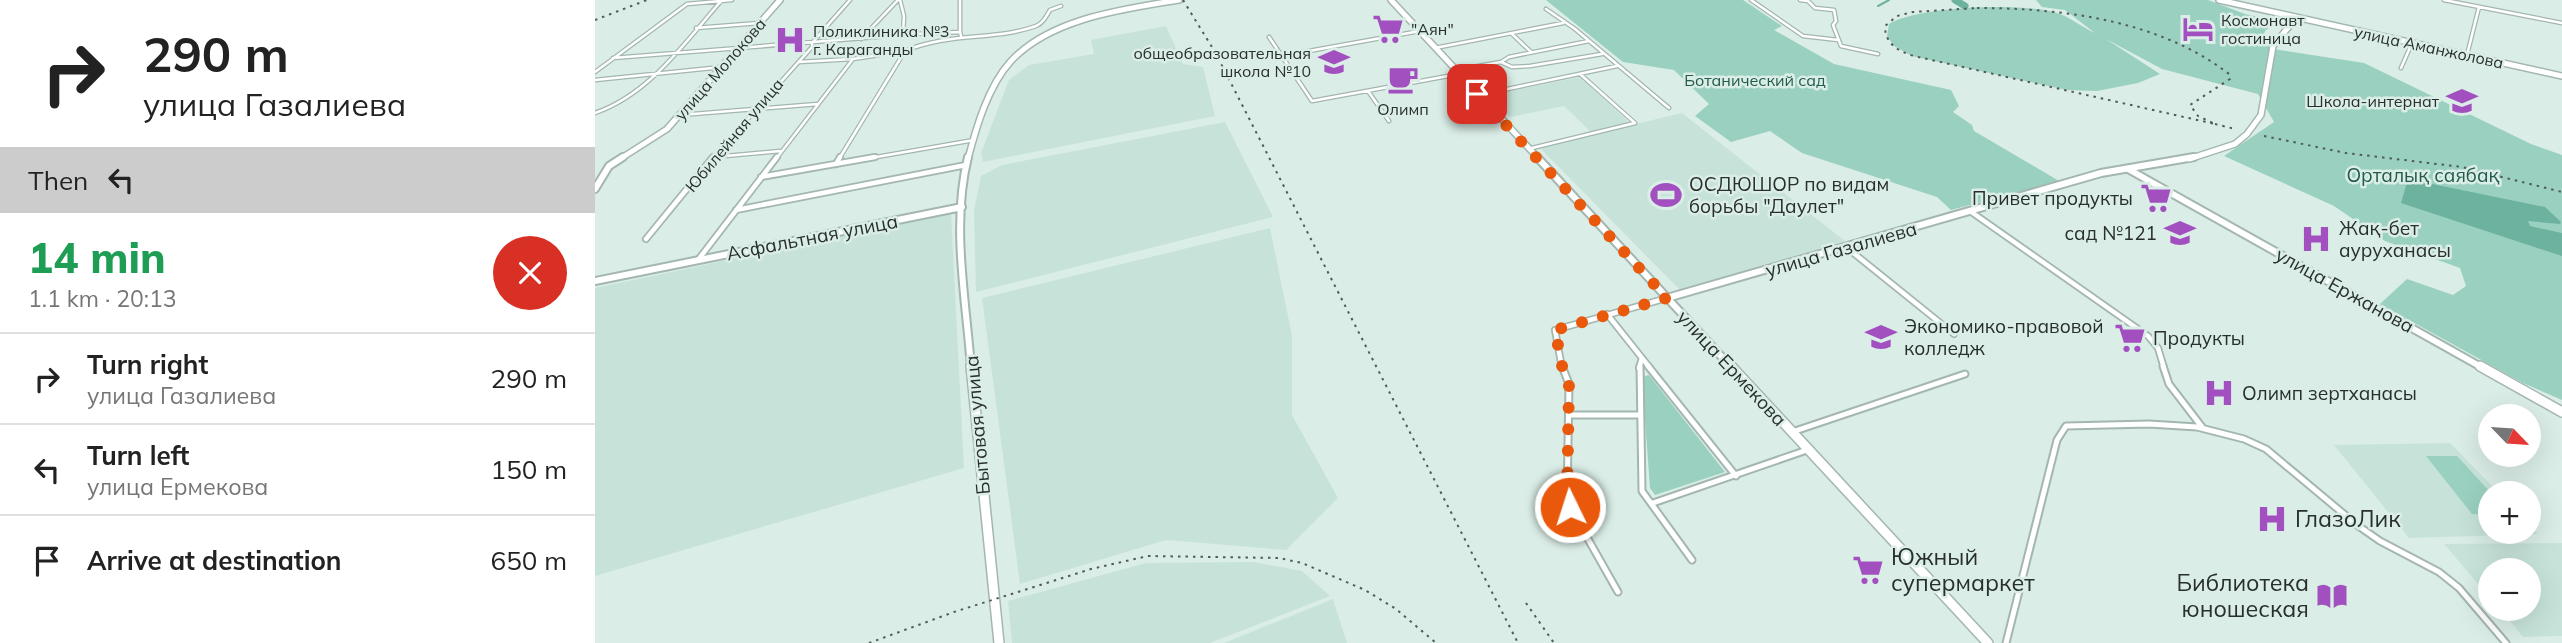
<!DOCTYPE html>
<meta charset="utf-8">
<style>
:root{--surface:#fff;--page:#f6f6f6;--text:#222;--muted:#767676;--line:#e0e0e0}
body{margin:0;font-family:Mulish,sans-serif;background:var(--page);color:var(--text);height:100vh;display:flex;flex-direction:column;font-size:26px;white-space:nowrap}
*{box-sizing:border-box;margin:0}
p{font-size:23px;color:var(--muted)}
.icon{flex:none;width:38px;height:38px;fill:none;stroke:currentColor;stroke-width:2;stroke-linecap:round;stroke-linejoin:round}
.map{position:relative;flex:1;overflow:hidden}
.drawer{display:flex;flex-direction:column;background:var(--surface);width:595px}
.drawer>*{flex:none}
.hud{background:#fff;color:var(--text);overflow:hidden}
.needle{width:46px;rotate:115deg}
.controls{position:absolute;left:1883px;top:404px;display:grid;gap:14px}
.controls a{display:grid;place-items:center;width:63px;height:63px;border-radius:50%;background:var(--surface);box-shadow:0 7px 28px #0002;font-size:35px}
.pin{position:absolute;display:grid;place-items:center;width:60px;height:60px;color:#fff;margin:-30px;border-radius:14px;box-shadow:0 4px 10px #0006}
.me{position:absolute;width:77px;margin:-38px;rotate:356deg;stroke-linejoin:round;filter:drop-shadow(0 0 5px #0008)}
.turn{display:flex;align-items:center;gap:24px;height:147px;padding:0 28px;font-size:32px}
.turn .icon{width:91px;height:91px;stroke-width:2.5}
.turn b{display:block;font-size:49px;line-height:60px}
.then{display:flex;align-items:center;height:66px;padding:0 28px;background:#0003;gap:14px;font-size:26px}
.round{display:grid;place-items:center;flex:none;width:74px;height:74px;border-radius:37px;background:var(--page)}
.head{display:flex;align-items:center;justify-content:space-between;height:119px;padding:0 28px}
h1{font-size:42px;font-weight:800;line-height:52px;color:#1e9e55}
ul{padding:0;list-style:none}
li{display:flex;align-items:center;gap:21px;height:91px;padding:0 28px;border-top:2px solid var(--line)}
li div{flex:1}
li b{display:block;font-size:26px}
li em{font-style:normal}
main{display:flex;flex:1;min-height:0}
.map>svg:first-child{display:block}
</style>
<main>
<section class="drawer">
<div class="hud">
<div class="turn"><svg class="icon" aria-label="right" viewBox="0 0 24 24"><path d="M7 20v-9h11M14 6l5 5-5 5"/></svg><div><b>290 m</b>улица Газалиева</div></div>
<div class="then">Then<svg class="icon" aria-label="left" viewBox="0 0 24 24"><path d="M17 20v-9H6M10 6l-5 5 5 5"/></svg></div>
</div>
<div class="head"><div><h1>14 min</h1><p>1.1 km · 20:13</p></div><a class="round" style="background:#d93025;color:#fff"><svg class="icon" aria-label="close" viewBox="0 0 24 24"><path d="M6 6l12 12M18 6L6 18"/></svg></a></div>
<ul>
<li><svg class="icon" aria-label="right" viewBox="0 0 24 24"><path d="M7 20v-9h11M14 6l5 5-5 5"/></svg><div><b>Turn right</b><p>улица Газалиева</p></div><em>290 m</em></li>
<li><svg class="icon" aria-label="left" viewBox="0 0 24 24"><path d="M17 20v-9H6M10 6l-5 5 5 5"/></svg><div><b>Turn left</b><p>улица Ермекова</p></div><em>150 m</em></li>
<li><svg class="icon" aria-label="arrive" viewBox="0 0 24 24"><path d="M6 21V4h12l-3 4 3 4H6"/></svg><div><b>Arrive at destination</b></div><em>650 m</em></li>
</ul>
</section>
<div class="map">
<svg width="1967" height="643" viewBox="0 0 1967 643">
<rect width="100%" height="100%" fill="#daede6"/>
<path fill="#c7e3d9" d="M571,26l17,38 20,3 12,49 -232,46 -2,-9 28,-73 20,-15 65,-11 -3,-14z
M985,77l50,46 -39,9 -27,-26 -54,11 -20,-22z
M1087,113l163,128 -165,49 -141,-143z
M630,122l48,95 -297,75 -2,-82 7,-34 21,-11z
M356,213l13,255 -369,108v-288z
M675,228l22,108v79l46,83 -52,52 -120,-10 -146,44 -38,-286z
M1855,443l49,50 -9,1v38h39v-7l9,9 -129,4 -75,-93z
M1967,543v93l-39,1 -23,-28h29v-39h-39v28l-46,-54z
M659,562l48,9 28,25 -120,47h-198l-4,-42 138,-38z
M738,599l14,44h-123z"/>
<path fill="#9ad0c0" d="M951,0h197l39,26 -8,4 60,34 117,26 8,16 -6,6 19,13 2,6 85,50 -108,29 -14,-13 -135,-44 -32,-22 -39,11 -36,-26 14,-12 -35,-34 -51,-8z
M1441,0h172l37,14 32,7 -12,10 -3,8 11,10 91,14 167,81 31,11v245l-39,-17 -143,-79 27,-25 46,16 13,-9 -6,-18 -75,-27 -51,-35 -110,-50 50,-34 -16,-28 -96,-25 -56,-30 54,35 -22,9 -41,8 -30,-1 -155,-34 -18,-10 -7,-10 2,-12c28,-18 136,-22 168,-11 13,4 26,15 38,20l-30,-23 -23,-3z
M1054,375l76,97 -70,23 -5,-7 -8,-111z
M1831,456h31l34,37 -1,22 -18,-1z"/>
<path fill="#6cb29e" d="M1813,179l137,28 16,15 -1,2 -32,-3 2,5 32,7v23l-161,-53z"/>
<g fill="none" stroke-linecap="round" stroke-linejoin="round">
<path stroke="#6cb29e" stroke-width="2" d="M1283,6l11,-6"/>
<path stroke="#6cb29e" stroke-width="7" d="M1360,0l10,6"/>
<g stroke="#a3b6b0" stroke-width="5">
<path id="street-far2" d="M305,0l4,16 -1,19
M365,0v32
M1156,0l52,36 35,4
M1205,0l8,1 7,7 19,2 2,11 -3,4 8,21 37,8
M1849,0l118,23
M951,9l29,20 94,79
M101,28l63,-5
M917,34l19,18
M674,37l43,64 147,-27
M266,39l37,-39
M840,48l128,-25
M1872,55l12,-48
M686,56l139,-25
M18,58l301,-24 46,-2 1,4
M204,62l54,-3 52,-8
M906,62l8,-5 80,-16
M1806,68l11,-25
M861,70l45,-8 11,5 18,-1 72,-12
M0,72l92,-68 45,-4
M985,74l55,49
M0,80l127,-13
M773,91l21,30
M884,95l138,-29
M0,113c55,-19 90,-71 127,-113
M86,115l137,-11
M933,149l107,-26
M119,157l66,-6
M117,159l100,-112v-4l38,-43
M181,159l77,-100
M244,159l66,-108c44,-19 90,-10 131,-25 7,-3 10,-9 14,-16l11,-4
M270,159l109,-19"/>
</g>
<g stroke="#a3b6b0" stroke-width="8">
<path id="street-far1" d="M241,164l4,-7
M166,177l114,-20
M141,210l230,-45
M1375,211l178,125 10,12 6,20
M51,239l67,-82
M1251,247l108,87
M103,260l79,-103
M1012,314l43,54
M967,368l-7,-38 112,-32
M1044,368l3,-10"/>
</g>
<g stroke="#a3b6b0" stroke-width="9">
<path id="street" d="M967,366l7,18 -2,118 51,90
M1045,366l2,125 50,69
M1053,366l88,110
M1568,366l6,18 33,43
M974,415h71
M1197,432l173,-58
M1058,503l154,-53
M1411,643l51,-203 9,-14 83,-2 48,3 47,12 22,10 91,76 23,16 59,31 20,16 47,55"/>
</g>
<g stroke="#a3b6b0" stroke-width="8">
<path id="secondary-far2" d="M796,0l148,159
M1624,0l343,76
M25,159l47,-30 113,-129
M373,159c8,-31 20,-73 43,-98 40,-43 113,-52 168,-61
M1594,159l46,-15 12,-10 14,-19 12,-69 23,-28"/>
</g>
<g stroke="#a3b6b0" stroke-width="10">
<path id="secondary-far1" d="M373,157c-17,68 -2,142 3,211
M942,157l195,211
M1533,169l355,199
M0,189l14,-23 14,-9
M0,281l367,-74
M1072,298l434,-125 93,-16"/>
</g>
<g stroke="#a3b6b0" stroke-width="12">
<path id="secondary" d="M376,366l28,277
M1136,366l257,277
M1885,366l82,46"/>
</g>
<use href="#street-far2" stroke="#fff" stroke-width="2.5"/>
<use href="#street-far1" stroke="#fff" stroke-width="4.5"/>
<use href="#street" stroke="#fff" stroke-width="5"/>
<use href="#secondary-far2" stroke="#fff" stroke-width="5"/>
<use href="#secondary-far1" stroke="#fff" stroke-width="6"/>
<use href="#secondary" stroke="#fff" stroke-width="9"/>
<path stroke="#515b58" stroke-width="2" stroke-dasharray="2.5 5" stroke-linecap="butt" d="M588,0l32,52 303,591
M1382,8c85,0 182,12 252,66l1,5 -40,26 8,11 17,8 -301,-68c-16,-5 -29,-12 -29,-30l12,-10 16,-4z
M0,20l52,-20
M1620,124l20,5
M1669,136l82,17 116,14 100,25
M931,603l28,40
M274,643l85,-31 137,-43 57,-13 131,2 23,5 63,27 31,19 40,34"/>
</g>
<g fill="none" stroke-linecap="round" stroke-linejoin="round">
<path stroke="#ea580c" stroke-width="12" stroke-dasharray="0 21.6" d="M882,94l190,204 -112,32 9,46 5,8 -2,118 3,5"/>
</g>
<defs>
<g id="supermarket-bare" transform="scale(2.415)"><path d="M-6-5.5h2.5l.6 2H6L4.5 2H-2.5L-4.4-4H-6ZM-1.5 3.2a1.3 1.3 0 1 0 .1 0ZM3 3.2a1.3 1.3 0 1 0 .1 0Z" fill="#a250c0" stroke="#daede6" stroke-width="2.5" paint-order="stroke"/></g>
<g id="hotel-bare" transform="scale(2.415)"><path d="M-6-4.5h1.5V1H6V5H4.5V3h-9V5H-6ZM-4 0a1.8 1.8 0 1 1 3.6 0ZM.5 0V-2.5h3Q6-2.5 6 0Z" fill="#a250c0" stroke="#daede6" stroke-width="2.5" paint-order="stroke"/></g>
<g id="hospital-bare" transform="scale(2.415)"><path d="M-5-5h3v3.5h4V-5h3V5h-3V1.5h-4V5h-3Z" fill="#a250c0" stroke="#daede6" stroke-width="2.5" paint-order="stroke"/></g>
<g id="school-bare" transform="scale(2.415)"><path d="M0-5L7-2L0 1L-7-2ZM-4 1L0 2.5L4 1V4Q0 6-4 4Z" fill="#a250c0" stroke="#daede6" stroke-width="2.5" paint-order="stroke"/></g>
<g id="cafe-bare" transform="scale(2.415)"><path d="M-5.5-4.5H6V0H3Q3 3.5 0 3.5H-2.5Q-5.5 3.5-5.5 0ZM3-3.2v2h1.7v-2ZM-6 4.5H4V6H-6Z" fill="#a250c0" stroke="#daede6" stroke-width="2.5" paint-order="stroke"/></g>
<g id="stadium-bare" transform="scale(2.415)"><path d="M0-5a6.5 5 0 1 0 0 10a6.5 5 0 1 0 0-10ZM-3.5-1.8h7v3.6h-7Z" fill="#a250c0" stroke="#daede6" stroke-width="2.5" paint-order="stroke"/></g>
<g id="university-bare" transform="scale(2.415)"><path d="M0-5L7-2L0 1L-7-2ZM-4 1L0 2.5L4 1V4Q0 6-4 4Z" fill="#a250c0" stroke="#daede6" stroke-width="2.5" paint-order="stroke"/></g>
<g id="library-bare" transform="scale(2.415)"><path d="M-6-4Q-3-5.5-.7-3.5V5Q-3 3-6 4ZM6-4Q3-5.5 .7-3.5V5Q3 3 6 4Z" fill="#a250c0" stroke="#daede6" stroke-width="2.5" paint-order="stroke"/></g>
</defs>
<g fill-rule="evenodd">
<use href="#supermarket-bare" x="793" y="29"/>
<use href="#hotel-bare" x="1603" y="29"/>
<use href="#hospital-bare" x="195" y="40"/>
<use href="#school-bare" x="739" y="62"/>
<use href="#cafe-bare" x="808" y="79"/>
<use href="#school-bare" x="1867" y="101"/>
<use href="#stadium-bare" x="1071" y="195"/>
<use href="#supermarket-bare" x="1561" y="198"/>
<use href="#school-bare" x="1585" y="233"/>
<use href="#hospital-bare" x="1721" y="239"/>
<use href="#university-bare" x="1286" y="337"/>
<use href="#supermarket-bare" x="1535" y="338"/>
<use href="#hospital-bare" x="1624" y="393"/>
<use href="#hospital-bare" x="1677" y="519"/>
<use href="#supermarket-bare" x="1273" y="570"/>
<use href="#library-bare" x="1737" y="596"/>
</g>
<g text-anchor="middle" stroke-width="5" stroke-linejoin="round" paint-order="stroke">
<g font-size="16" fill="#282f2d" stroke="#daede6" text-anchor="start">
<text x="1626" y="26">Космонавт<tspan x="1626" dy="18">гостиница</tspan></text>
<text x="816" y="35">"Аян"</text>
<text x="218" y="37">Поликлиника №3<tspan x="218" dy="18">г. Караганды</tspan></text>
<text x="716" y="59" text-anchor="end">общеобразовательная<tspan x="716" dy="18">школа №10</tspan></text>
<text x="1844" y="107" text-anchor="end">Школа-интернат</text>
<text x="808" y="115" text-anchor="middle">Олимп</text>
</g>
<g font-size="16" fill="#282f2d" stroke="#daede6">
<text transform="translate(1834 47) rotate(12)" y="6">улица Аманжолова</text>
<text transform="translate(125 69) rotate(-49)" y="6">улица Молокова</text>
<text transform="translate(139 135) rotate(-50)" y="6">Юбилейная улица</text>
</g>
<g font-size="16" fill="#225b4c" stroke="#daede6">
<text x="1160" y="86">Ботанический сад</text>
</g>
<g font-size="19" fill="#225b4c" stroke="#daede6">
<text x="1828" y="182">Орталық саябақ</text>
</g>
<g font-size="19" fill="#282f2d" stroke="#daede6" text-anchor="start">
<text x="1094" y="191">ОСДЮШОР по видам<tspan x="1094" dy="22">борьбы "Даулет"</tspan></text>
<text x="1538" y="205" text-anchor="end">Привет продукты</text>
<text x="1744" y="235">Жақ-бет<tspan x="1744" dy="22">ауруханасы</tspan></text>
<text x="1562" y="240" text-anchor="end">сад №121</text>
<text x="1309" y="333">Экономико-правовой<tspan x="1309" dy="22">колледж</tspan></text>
<text x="1558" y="345">Продукты</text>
<text x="1647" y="400">Олимп зертханасы</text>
</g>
<g font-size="19" fill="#282f2d" stroke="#daede6">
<text transform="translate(217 237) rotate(-11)" y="7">Асфальтная улица</text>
<text transform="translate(1246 249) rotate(-16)" y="7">улица Газалиева</text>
<text transform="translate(1750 290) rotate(29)" y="7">улица Ержанова</text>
<text transform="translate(1137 368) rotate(47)" y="7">улица Ермекова</text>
<text transform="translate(382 425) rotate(-95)" y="7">Бытовая улица</text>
</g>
<g font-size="23" fill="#282f2d" stroke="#daede6" text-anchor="start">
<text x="1700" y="527">ГлазоЛик</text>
<text x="1296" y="565">Южный<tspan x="1296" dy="26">супермаркет</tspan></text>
<text x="1714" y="591" text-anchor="end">Библиотека<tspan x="1714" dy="26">юношеская</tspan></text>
</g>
</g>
</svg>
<div class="controls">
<a><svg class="needle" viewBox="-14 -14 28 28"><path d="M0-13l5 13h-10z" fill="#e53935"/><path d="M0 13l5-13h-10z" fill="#767676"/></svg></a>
<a>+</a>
<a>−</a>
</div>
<div class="pin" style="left:882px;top:94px;background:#d93025"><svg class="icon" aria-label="arrive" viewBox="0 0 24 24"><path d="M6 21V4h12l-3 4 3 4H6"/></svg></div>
<svg class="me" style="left:975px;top:507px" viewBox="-20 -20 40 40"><circle r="17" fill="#ea580c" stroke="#fff" stroke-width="3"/><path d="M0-11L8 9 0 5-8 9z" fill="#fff"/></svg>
</div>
</main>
